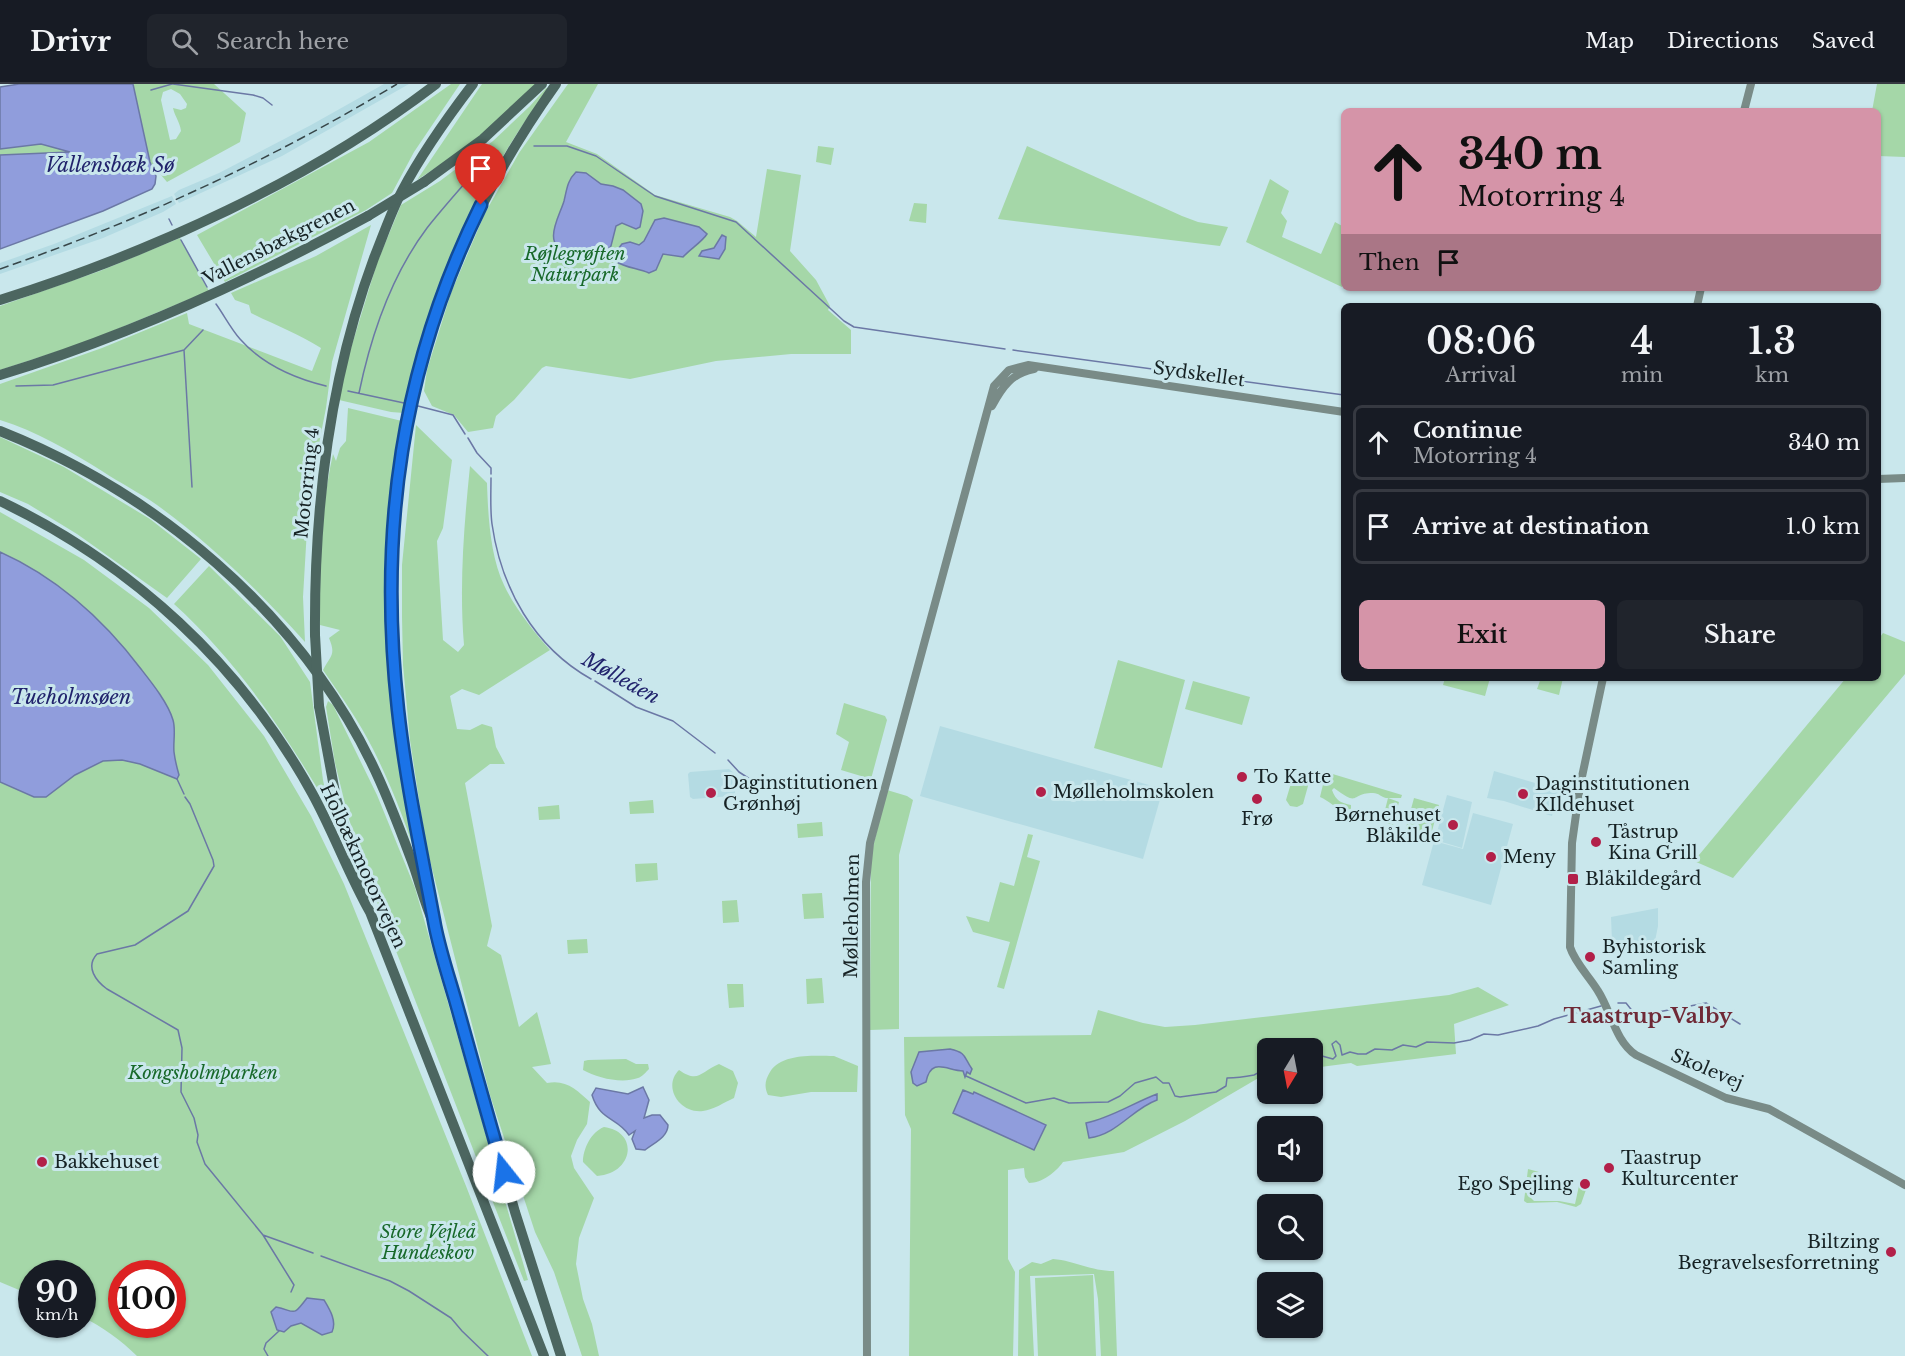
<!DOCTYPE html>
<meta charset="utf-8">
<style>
:root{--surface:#171b24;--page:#20242c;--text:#f1f3f6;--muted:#9ea1a6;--line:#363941;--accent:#d594a8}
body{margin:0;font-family:"Libre Baskerville",serif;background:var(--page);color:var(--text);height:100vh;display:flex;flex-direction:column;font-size:22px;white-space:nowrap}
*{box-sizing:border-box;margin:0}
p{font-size:20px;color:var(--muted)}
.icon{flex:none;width:33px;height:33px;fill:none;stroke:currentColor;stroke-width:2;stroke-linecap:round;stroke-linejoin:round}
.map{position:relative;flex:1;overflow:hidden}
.panel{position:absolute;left:1341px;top:219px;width:540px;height:378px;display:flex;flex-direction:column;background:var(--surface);border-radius:9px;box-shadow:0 2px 4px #0004}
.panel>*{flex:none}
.guide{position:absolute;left:1341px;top:24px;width:540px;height:183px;border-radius:9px;box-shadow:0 2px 4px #0004;background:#d594a8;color:#111;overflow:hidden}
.needle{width:39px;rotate:190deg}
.tools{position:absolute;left:1257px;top:954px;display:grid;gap:12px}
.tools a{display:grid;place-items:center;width:66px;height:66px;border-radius:9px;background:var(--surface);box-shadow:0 2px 4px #0004;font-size:30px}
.speed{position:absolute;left:18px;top:1176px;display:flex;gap:12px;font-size:30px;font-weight:700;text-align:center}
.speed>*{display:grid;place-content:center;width:78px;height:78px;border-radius:50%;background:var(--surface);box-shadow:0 2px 4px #0004;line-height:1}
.speed small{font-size:15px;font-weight:400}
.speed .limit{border:9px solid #d22;background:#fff;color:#111}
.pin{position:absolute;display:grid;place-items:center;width:51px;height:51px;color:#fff;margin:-62px -26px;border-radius:50% 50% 50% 0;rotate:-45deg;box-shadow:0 0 6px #0007}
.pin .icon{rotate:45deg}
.me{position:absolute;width:66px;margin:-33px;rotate:344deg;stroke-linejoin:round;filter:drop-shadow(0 0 4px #0008)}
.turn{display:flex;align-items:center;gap:21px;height:126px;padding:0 18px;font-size:27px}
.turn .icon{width:78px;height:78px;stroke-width:2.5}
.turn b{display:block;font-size:42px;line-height:51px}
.then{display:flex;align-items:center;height:57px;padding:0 18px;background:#0003;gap:12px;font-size:22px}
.eta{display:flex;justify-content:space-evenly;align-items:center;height:102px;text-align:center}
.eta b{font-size:36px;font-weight:600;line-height:42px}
.cta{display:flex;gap:12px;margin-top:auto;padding:12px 18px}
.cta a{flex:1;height:69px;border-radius:9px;background:var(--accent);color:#111;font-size:24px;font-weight:600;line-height:69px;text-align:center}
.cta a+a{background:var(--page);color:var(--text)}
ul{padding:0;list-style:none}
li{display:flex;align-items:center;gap:18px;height:75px;margin:0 12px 9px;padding:0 6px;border:3px solid var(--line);border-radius:9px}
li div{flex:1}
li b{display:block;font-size:22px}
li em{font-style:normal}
header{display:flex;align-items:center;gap:36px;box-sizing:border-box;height:84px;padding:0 30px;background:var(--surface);border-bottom:2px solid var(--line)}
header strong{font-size:28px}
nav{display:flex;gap:33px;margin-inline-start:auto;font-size:21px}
.search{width:420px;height:54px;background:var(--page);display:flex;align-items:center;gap:15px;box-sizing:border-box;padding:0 21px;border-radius:9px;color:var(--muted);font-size:22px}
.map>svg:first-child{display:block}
</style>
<header>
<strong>Drivr</strong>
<div class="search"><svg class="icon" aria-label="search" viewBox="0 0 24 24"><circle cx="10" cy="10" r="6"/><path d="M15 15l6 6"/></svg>Search here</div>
<nav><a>Map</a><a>Directions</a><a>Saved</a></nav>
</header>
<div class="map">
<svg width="1905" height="1272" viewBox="0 0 1905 1272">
<rect width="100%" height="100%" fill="#c9e7ec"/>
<path fill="#b4dbe3" d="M384,0h25l-127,72 -103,47 -5,-9 5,-4 40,-17 92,-48z
M172,112l4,8 -13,8 -60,26 -103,36v-11l54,-19z
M940,642l223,63 -20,70 -223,-63z
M729,685l5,4 1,20 -3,3 -39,3 -3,-2 -2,-23 2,-2z
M1494,687l65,19 -7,26 -48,-15 -17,-3z
M1447,711l25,7 -10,46 -27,-8z
M1473,729l40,11 -22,81 -69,-20 12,-44 29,8z
M1658,824v18l-3,15h-43l-1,-24z"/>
<path fill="#a5d7a8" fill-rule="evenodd" d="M133,0h81l32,29 -6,29 -73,40 -17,-20zM171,5l9,5 7,10 -1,4 -5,2 -8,-2c2,9 7,14 8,23l-5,8 -6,1 -9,-40 2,-8z
M451,0h9l-46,68 -22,41 -26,17 -141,72 -28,-47 172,-93z
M482,0h56l-57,54 -64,42z
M568,0h30l-32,58 31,12 58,41 75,22 7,4 19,16 11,-68 34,6 -11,76 26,29 14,26 -2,4 23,20v24h-60l-75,7 -86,18 -84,-13 -4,2 -28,32 -18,16 -3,12 -25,4 -14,-17 -22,-9 -8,-15 3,-21 24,-77 34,-80 34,-60z
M1877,0h28v73l-27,-1v-45h-6z
M546,4l2,1c-72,96 -120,207 -144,324l-13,-1 -52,-12 9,-42 29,-95 24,-58 39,-24 53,-40 37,-35z
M41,60l32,8 -73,3v-6z
M818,62l16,2 -3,17 -15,-3z
M1027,62l155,70 16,6 30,5 -8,19 -222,-27z
M1270,95l19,12 -8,22 6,8 -5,16 39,17 14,-32 9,5v56l-2,4 -96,-45z
M914,119l13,1 -1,19 -17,-2z
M371,141l-39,137 -6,46 -17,87 -6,102 2,45c-45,-50 -93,-97 -148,-137 -17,-12 -37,-22 -55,-34 -32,-20 -66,-40 -102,-51v-36l102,-36 85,-35 2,11 123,47 9,-23c-22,-14 -46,-23 -70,-35l-2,-8 -14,-5 -4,-7 85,-37z
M180,154l29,53 -123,51 -86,28v-64l100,-35z
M348,324l54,13 -12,89 -3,80 1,46 32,233c-12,-41 -28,-82 -47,-120 -14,-28 -32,-53 -50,-79 8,-15 13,-15 6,-32l11,-8 -20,-5c0,-57 0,-114 13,-171l3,7 4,-13 6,-7z
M416,341l36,35 -9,68 -6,13 6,99 15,12 6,-7c-5,-59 0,-120 6,-179l17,17c1,31 3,73 17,102 10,22 30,47 46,65l-71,45 -17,-6 -12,7 7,33 13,1 12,-6 10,3 4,20 9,17h-15l-25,19 27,143 -5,20 14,9 18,72 18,-15 14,52 -19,3 15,16c19,-4 30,7 43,19l-3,22 -10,16 -6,16 3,12 20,30 -15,40 -3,26 7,35 9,25 7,32h-17l-28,-84 -19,-40 -45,-137 -64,-250 -16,-105 -7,-75 -1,-48v-52z
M0,353l64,30 86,52 51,40 -34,39 -90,-64 -49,-30 -28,-12z
M0,428l84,48 65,48 59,57 56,71 47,80 33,68 122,302 66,170h-395c-16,-16 -35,-29 -54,-39l-1,-43h-50l-1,21 -31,-13zM122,1190h50v50h-50z
M209,482l71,70 30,46 13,98 6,28c-44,-75 -91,-146 -155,-204z
M1883,549l22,9v32l-172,204 -39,-17 152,-183h32v-38z
M1118,576l67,20 -23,88 -68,-20z
M1445,594h45l-5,18 -42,-11z
M1541,594h22l-4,17 -22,-6z
M1193,597l57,16 -8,28 -57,-16z
M328,617l5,4 44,90 38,93 83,289 -13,3 -115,-296 -22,-68 -13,-53 -9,-56z
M844,619l41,13 2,4 -16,59 -30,-9 8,-28 -13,-8z
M1326,688l76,23 -1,3c-5,0 -10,0 -15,0 -5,-1 -7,-5 -13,-5 -24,0 -12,15 -39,-5l-2,2c4,11 9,13 19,15v4c-12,4 -21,-8 -31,-12z
M1299,693l7,3 2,6 -5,18 -6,3 -7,-1 -4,-6 6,-20z
M887,706l20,6 6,4 -14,55v174l-29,1 1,-175z
M1388,714l11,4 -6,23 -11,-3z
M1414,714l25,7 -10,37 -25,-7z
M653,716l1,13 -24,1 -1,-12z
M559,721l1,14 -21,1 -1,-13z
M822,738l1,14 -25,2 -1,-14z
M1028,750l5,1 -6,22 13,4 -36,128 -7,-2 13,-45 -37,-10 -7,-16 23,6 11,-40 14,4z
M657,779l1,17 -22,2 -1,-18z
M822,809l2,25 -20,1 -2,-25z
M737,816l2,22 -16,1 -1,-22z
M587,855l1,14 -20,1 -1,-14z
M822,894l2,25 -17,1 -1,-25z
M727,900h16l1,23 -15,1z
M1478,903l31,18 -55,19 2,30 -99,12 -6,-3 -38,5 -1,-20h-44l-1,25 -82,48 -61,31 -61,10c-7,10 -21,21 -34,21l-4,-6 -1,-9 -16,2v89l7,13 -2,84h-104l2,-227 -6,-14 -1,-78 187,-2 7,-25 45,13 22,4 30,-2 254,-30z
M834,972l24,10 -1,26h-46l-30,5 -13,-2c-4,-8 -3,-15 2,-23 12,-19 44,-16 64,-16z
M626,975l10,5h12l1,5c-3,3 -7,8 -11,9 -16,6 -41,0 -55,-8l1,-9 4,-1z
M719,980l14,7 5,12 -4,15c-9,4 -21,12 -31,13 -23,3 -41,-24 -24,-41 20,14 22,1 40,-6z
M604,1043c36,5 29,47 -7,49l-14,-14c0,-13 8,-30 21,-35z
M1528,1085l11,3 -4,1 -5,24 4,4h25l16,3 5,-23 8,3 -7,20 -5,3 -19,-5 -30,1 -3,-2z
M500,1100l28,96 -4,1 -37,-94z
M1053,1175c23,2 37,12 61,12l3,85h-16l-3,-57 -4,-25 -64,2 4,80h-16l1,-86 13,-8 9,2z
M1093,1191l3,81h-58l-3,-78z"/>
<path fill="#909ddc" stroke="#6b78a5" stroke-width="1.5" d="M19,0h114l17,78 6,14 -1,8 -3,5 -49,22 -103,38v-94l70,-3 -29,-8 -41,5v-62z
M576,88l10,1 15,11 12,2 10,4 18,14 2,7 -3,16 -4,2 -14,-6 -6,3 -5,20 -6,7c-15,-4 -24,5 -37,1 -27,-10 -9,-36 -4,-53 3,-12 3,-20 12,-29z
M664,134l35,9 8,7c-5,8 -17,15 -24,23l-20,-3 -7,16 -7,3c-12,-5 -23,-5 -34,-12l3,-12 4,-5 8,-2 9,3 5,-4 11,-21z
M722,151l4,2 -1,12 -6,10 -20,-3 3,-5 12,-3z
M0,468c58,26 103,67 141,117 11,14 27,34 32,51 3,10 0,22 1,32 1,8 3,16 5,23l-2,4 -37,-15 -18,-4 -19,1 -28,14 -29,22h-12l-34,-15z
M950,965c17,4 13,7 22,20l-2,5 -3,-2 -2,5 -2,-6c-17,-1 -32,-14 -37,11l-9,4 -4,-3 -2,-11 8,-20z
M643,1003l6,13 -5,18 8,-3h8l8,10c0,12 -14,18 -23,25l-9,-1 -4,-10 3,-8 -6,4c-12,-18 -29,-14 -37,-40l4,-7 32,6z
M963,1006l10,4 1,-2 72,33 -12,25 -81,-37z
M1157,1010v6c-25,9 -39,34 -68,38l-3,-15c25,-5 47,-20 71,-29z
M307,1214l17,2c6,10 13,21 8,32l-10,3 -21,-12 -10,3 -7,6 -7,-2 -6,-18 5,-5c20,4 16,11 31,-9z"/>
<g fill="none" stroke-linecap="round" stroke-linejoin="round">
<path stroke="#6b78a5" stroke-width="1.5" d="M173,0l80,11 10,3 9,7
M151,6l21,-6
M534,62h33l29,10 59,40 81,26 108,99 10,6 151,22
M169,135l3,6
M181,156l26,47
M216,220c8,11 15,25 24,35 23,26 53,39 86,47
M1013,266l331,45
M16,302l37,-1 131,-35
M348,307l56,12
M359,309c12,-58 32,-117 68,-165 19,-24 40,-47 60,-70
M418,322l35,9 12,19
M468,354l9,15 14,15v6
M491,394c0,15 -1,31 1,46 9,64 42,123 99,155
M192,403l-8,-137 19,-20
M595,597l41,26 37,14 42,32
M728,676l11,12 17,11 1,9
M177,695l7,15
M185,713l5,7 23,56 1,6 -26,45 -53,34 -38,9c-12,13 -1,27 10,35l71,41 4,18 -1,44 13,26 4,17 -1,7 8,22 58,71 50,18
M1618,919h8l8,10 24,-1 48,-9 34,21
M1312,975l10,-3 11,3 3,-3 -4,-12 4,-3 4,4 2,10 8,-3 8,2h8l9,-5 17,1 11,-5 13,2 11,-5 27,1 16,-3 14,-6 14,1 40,-9 16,-7 47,-13
M966,992l60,27 28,-5 15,5 39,-1 12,-6 15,-13 21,-6 7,6h6l6,13 5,1 36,-5 10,-6 1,-8c10,0 17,-1 27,-3 5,-2 8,-6 14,-8
M263,1151l31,50 -3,7
M321,1172l69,25 19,10 42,27 11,13 26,25
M268,1272l-4,-7 2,-6 13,-12"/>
<path stroke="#798b87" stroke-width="8" d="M1744,27l7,-27
M1697,222l4,-18
M992,322c10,-19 20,-33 42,-37
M1878,395l27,-1
M1603,594l-23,108 -8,57 -2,104c5,16 19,29 28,44 13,20 17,50 38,64l90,43 43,11 136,76
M867,1272l-1,-474 4,-39 124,-457 15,-16 19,-5 316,47"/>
<path stroke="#4c6660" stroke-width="10" d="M424,98l59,-43 59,-55
M0,216c150,-47 311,-120 436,-216
M0,291c128,-39 251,-95 368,-159
M0,347c156,62 296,179 371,331 17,34 30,70 43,105 7,21 12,40 21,60l80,285 46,144
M0,417c132,63 241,163 312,292 21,38 36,80 58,119l174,444
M315,551c-1,-128 14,-256 59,-377 9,-22 17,-46 28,-67 20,-38 45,-73 71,-107
M319,622l17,92 31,102
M433,828c-2,-25 -10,-51 -15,-76 -8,-41 -15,-83 -20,-125 -26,-233 21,-435 158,-627"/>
<path stroke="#374649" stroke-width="1.5" stroke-dasharray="9 4.5" stroke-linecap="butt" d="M0,185c139,-48 271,-109 397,-185"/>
<path stroke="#4c6660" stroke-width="10" d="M368,132l56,-34
M315,551l4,71"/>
</g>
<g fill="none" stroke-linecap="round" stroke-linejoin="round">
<g stroke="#114b97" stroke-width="15">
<path id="route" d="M481,121c-80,162 -103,326 -83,505 8,73 24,145 37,216 5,25 13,49 20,73 16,57 32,115 49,173"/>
</g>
<use href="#route" stroke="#1a73e8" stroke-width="10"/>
</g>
<g fill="#b22049" stroke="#c9e7ec" stroke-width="2">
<circle cx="1242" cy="693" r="6"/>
<circle cx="1041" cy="708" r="6"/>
<circle cx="711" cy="709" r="6"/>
<circle cx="1523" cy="710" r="6"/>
<circle cx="1257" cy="715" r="6"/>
<circle cx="1453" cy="741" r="6"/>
<circle cx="1596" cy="758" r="6"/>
<circle cx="1491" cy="773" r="6"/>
<rect x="1567" y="789" width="12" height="12" rx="3"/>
<circle cx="1590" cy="873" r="6"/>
<circle cx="42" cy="1078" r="6"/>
<circle cx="1609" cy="1084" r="6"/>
<circle cx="1585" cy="1100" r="6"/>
<circle cx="1891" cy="1168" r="6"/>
</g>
<g text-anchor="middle" stroke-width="6" stroke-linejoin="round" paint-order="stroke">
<g font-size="18" fill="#162224" stroke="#c9e7ec">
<text transform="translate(279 158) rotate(-27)" y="6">Vallensbækgrenen</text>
<text transform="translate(1199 290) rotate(8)" y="6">Sydskellet</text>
<text transform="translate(307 399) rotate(-84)" y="6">Motorring 4</text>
<text transform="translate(363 782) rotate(65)" y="6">Holbækmotorvejen</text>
<text transform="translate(852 832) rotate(-89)" y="6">Mølleholmen</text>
<text transform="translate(1707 985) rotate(23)" y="6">Skolevej</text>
</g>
<g font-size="18" font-style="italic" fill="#18692a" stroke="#c9e7ec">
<text x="575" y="176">Røjlegrøften<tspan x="575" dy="21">Naturpark</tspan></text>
<text x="203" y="995">Kongsholmparken</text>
<text x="428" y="1154">Store Vejleå<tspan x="428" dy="21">Hundeskov</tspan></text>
</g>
<g font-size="18" fill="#162224" stroke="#c9e7ec" text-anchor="start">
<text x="1254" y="699">To Katte</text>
<text x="723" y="705">Daginstitutionen<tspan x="723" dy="21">Grønhøj</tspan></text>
<text x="1535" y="706">Daginstitutionen<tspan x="1535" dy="21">KIldehuset</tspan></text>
<text x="1053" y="714">Mølleholmskolen</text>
<text x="1441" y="737" text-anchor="end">Børnehuset<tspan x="1441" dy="21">Blåkilde</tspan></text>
<text x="1257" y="741" text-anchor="middle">Frø</text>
<text x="1608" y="754">Tåstrup<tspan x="1608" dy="21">Kina Grill</tspan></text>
<text x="1503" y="779">Meny</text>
<text x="1585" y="801">Blåkildegård</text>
<text x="1602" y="869">Byhistorisk<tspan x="1602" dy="21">Samling</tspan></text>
<text x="1621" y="1080">Taastrup<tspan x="1621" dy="21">Kulturcenter</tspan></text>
<text x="54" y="1084">Bakkehuset</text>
<text x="1573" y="1106" text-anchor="end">Ego Spejling</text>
<text x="1879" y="1164" text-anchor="end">Biltzing<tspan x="1879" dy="21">Begravelsesforretning</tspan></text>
</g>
<g font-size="20" font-style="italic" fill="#21236c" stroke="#c9e7ec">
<text x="110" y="88">Vallensbæk Sø</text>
<text transform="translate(621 594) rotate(29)" y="7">Mølleåen</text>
<text x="71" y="620">Tueholmsøen</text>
</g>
<g font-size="21" font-weight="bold" fill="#6f2936" stroke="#c9e7ec">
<text x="1648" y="939">Taastrup-Valby</text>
</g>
</g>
</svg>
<div class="tools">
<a><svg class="needle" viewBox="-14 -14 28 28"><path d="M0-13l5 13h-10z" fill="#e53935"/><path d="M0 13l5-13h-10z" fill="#9ea1a6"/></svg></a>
<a><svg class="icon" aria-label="sound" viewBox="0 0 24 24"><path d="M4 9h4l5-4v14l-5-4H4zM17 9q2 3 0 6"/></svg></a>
<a><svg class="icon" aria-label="search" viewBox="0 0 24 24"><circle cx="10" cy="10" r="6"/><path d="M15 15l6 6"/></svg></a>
<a><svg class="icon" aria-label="layers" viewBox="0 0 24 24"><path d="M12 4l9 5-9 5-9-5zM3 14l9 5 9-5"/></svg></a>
</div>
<div class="speed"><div>90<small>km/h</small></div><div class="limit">100</div></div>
<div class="pin" style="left:481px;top:121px;background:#d93025"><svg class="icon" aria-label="arrive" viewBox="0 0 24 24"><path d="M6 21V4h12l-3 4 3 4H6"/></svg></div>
<svg class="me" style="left:504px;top:1088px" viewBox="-20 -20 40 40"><circle r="19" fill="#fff"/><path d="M0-13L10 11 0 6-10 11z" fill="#1a73e8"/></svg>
<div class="guide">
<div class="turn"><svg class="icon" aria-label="ahead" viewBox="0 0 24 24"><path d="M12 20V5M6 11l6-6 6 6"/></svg><div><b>340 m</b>Motorring 4</div></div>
<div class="then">Then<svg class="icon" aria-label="arrive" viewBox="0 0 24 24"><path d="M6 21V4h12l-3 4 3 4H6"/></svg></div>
</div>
<section class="panel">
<div class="eta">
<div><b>08:06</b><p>Arrival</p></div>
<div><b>4</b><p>min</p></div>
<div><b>1.3</b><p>km</p></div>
</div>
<ul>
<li><svg class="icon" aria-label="ahead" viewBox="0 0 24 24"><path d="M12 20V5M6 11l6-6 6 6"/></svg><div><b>Continue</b><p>Motorring 4</p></div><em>340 m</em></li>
<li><svg class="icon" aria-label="arrive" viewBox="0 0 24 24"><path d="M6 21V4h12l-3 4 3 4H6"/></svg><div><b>Arrive at destination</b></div><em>1.0 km</em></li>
</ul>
<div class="cta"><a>Exit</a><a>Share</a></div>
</section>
</div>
